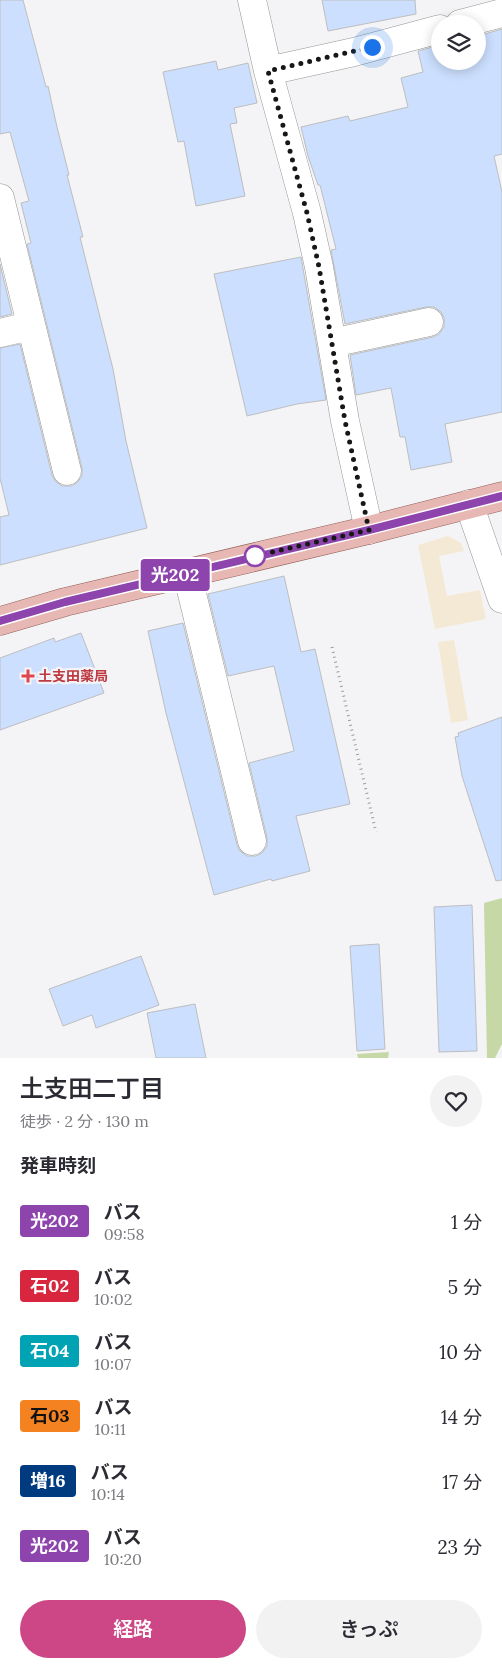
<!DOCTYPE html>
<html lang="ja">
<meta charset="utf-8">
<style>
:root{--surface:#fff;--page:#f2f2f3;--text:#2b2b33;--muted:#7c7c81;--accent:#cd4685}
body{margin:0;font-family:Lora,"Noto Sans JP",serif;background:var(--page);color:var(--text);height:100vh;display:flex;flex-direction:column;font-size:19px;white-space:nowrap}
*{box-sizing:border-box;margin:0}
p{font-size:16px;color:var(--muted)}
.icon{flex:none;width:28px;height:28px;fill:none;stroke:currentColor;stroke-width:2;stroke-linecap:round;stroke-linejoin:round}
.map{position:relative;height:1058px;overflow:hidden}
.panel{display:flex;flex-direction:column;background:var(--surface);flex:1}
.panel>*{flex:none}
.badge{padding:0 10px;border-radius:4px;font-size:18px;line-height:32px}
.controls{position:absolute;left:431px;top:15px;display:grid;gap:10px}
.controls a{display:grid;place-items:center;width:55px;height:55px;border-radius:50%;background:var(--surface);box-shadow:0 2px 12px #0003;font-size:25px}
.you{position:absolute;width:25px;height:25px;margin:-12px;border:4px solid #fff;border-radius:50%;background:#1a73e8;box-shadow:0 0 0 8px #1a73e833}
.map>.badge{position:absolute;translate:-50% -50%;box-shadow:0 0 0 2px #fff}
h2{padding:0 20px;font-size:19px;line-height:45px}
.round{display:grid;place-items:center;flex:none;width:52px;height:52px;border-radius:26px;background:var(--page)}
.summary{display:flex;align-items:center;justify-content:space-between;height:85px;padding:0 20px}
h1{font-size:24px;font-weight:600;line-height:38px}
.primary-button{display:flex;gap:10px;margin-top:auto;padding:10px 20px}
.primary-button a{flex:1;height:58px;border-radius:30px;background:var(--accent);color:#fff;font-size:20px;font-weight:600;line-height:58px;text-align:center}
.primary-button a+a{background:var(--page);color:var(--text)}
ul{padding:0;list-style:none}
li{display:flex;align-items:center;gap:15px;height:65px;padding:0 20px}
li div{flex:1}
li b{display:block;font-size:19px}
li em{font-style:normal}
li .badge{min-width:55px;font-weight:700;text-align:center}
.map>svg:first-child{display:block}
.industrial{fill:#f4e9d4}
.green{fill:#c5d8a5}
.building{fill:#ccdffe;stroke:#bdbebf}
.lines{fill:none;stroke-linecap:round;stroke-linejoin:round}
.minor-casing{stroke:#959697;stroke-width:29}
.major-casing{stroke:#93615b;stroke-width:29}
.path{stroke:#9b9c9d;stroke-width:3;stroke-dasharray:1 4;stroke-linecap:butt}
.minor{stroke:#fff;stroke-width:28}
.major{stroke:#e7b8b3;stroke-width:28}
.line-casing{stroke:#fff;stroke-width:11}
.line{stroke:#8e44ad;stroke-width:8}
.walk{stroke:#161717;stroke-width:5;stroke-dasharray:0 9}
.stop-dot{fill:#fff;stroke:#8e44ad;stroke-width:2.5}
.health-dot{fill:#e0444e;stroke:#f4f4f6;stroke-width:2}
.labels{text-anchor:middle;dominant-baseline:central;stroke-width:4.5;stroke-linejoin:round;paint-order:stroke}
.health-label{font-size:14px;font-weight:bold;fill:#be3a42;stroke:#f4f4f6;text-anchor:start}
</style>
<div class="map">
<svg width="502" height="1058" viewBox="0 0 502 1058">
<rect width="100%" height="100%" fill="#f4f4f6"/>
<path class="industrial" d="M448,536l13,7 3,8 -25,5 8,40 33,-6 6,29 -51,10 -17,-84z
M454,640l14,80 -17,3 -13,-81z"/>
<path class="green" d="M502,898v146l-7,14h-8l-3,-155z
M389,1052l-1,6h-30l-1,-4z"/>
<path class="building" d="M0,0h23l23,87 2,-1 9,41 12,48h-2l16,62h-3l33,132 13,72 21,87 -147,37v-48l9,-2 -9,-37v-130l20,-4 32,131 3,6 7,5h9l6,-3 5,-7v-8l-55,-224 4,-1 -10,-40 8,-2 -19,-69 -10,2z
M322,0h93l1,14 -88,17z
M502,29v125l-8,2 8,36v220l-57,12 7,38 -41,8 -6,-33h-5l-9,-49 -35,7 -6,-40 83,-18 6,-3 5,-7v-9l-3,-6 -7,-5h-8l-81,17 -14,-74 5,-1 -16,-64h-2l-10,-29 -7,-29 47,-11 2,5 58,-14 -7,-29 22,-6 -5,-21 22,-6v16h38v-25z
M216,61l2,9 30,-7 9,40 -23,5 3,15 -7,1 15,72 -49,10 -12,-65 -6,1 -15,-70z
M301,257l25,143 -29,4 -50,12 -33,-142z
M0,264l12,50 -12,3z
M284,576l17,76 14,-3 35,155 -54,12 14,55 -38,10 -1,-2 -57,16 -48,-182 -18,-82 35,-8 54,222 3,6 7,5h9l6,-3 5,-7v-8l-18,-75 45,-12 -20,-85 -46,10 -20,-82z
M81,633l23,60 -104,37v-72l54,-20 1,4z
M502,717v163l-6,1 -34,-105 -7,-39 4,-1 -1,-3z
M472,905l5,146 -38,1 -5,-145z
M379,944l6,105 -28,2 -7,-105z
M141,956l18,49 -63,23 -4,-13 -29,11 -14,-37z
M195,1004l11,54h-50l-9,-45z"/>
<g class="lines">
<defs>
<path id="minor" d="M252,0l16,71 39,142 12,54 26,154 24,109
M460,24l42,-11
M268,71l86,-19 86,-23
M0,198l67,273
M0,333l30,-7
M332,343l97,-21
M469,504l33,95
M187,573l65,268"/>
<path id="major" d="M0,621l65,-19 304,-72 133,-34"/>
</defs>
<use href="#minor" class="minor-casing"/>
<use href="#major" class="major-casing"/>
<path class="path" d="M332,647l44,185"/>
<use href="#minor" class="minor"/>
<use href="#major" class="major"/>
</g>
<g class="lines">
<defs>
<path id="line" d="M0,621l65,-19 304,-72 133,-34"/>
</defs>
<use href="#line" class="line-casing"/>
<use href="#line" class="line"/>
<path class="walk" d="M255,556l114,-26 -24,-109 -26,-154 -12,-54 -39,-142 104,-24"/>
</g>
<circle class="stop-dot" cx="255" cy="556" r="10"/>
<path class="health-dot" d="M25.5 668.5h5v5h5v5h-5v5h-5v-5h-5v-5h5z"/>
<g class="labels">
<g class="health-label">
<text x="38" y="676">土支田薬局</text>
</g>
</g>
</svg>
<div class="controls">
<a><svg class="icon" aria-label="layers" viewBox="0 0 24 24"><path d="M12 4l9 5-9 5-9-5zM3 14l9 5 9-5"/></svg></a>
</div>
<div class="you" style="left:372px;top:47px"></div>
<b class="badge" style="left:175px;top:575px;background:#8e44ad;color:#fff">光202</b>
</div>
<section class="panel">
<div class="summary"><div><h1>土支田二丁目</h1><p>徒歩 · 2 分 · 130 m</p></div><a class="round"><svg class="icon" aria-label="heart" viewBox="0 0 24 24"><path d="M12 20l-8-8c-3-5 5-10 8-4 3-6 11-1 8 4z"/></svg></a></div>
<h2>発車時刻</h2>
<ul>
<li><span class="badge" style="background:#8e44ad;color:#fff">光202</span><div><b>バス</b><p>09:58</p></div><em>1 分</em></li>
<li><span class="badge" style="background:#d7263d;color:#fff">石02</span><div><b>バス</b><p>10:02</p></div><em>5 分</em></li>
<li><span class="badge" style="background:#00a3b4;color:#fff">石04</span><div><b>バス</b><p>10:07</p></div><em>10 分</em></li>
<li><span class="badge" style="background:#f58220;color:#111">石03</span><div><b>バス</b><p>10:11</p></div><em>14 分</em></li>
<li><span class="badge" style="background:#003b80;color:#fff">増16</span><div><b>バス</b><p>10:14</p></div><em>17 分</em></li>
<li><span class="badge" style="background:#8e44ad;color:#fff">光202</span><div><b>バス</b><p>10:20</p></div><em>23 分</em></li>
</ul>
<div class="primary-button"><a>経路</a><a>きっぷ</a></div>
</section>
